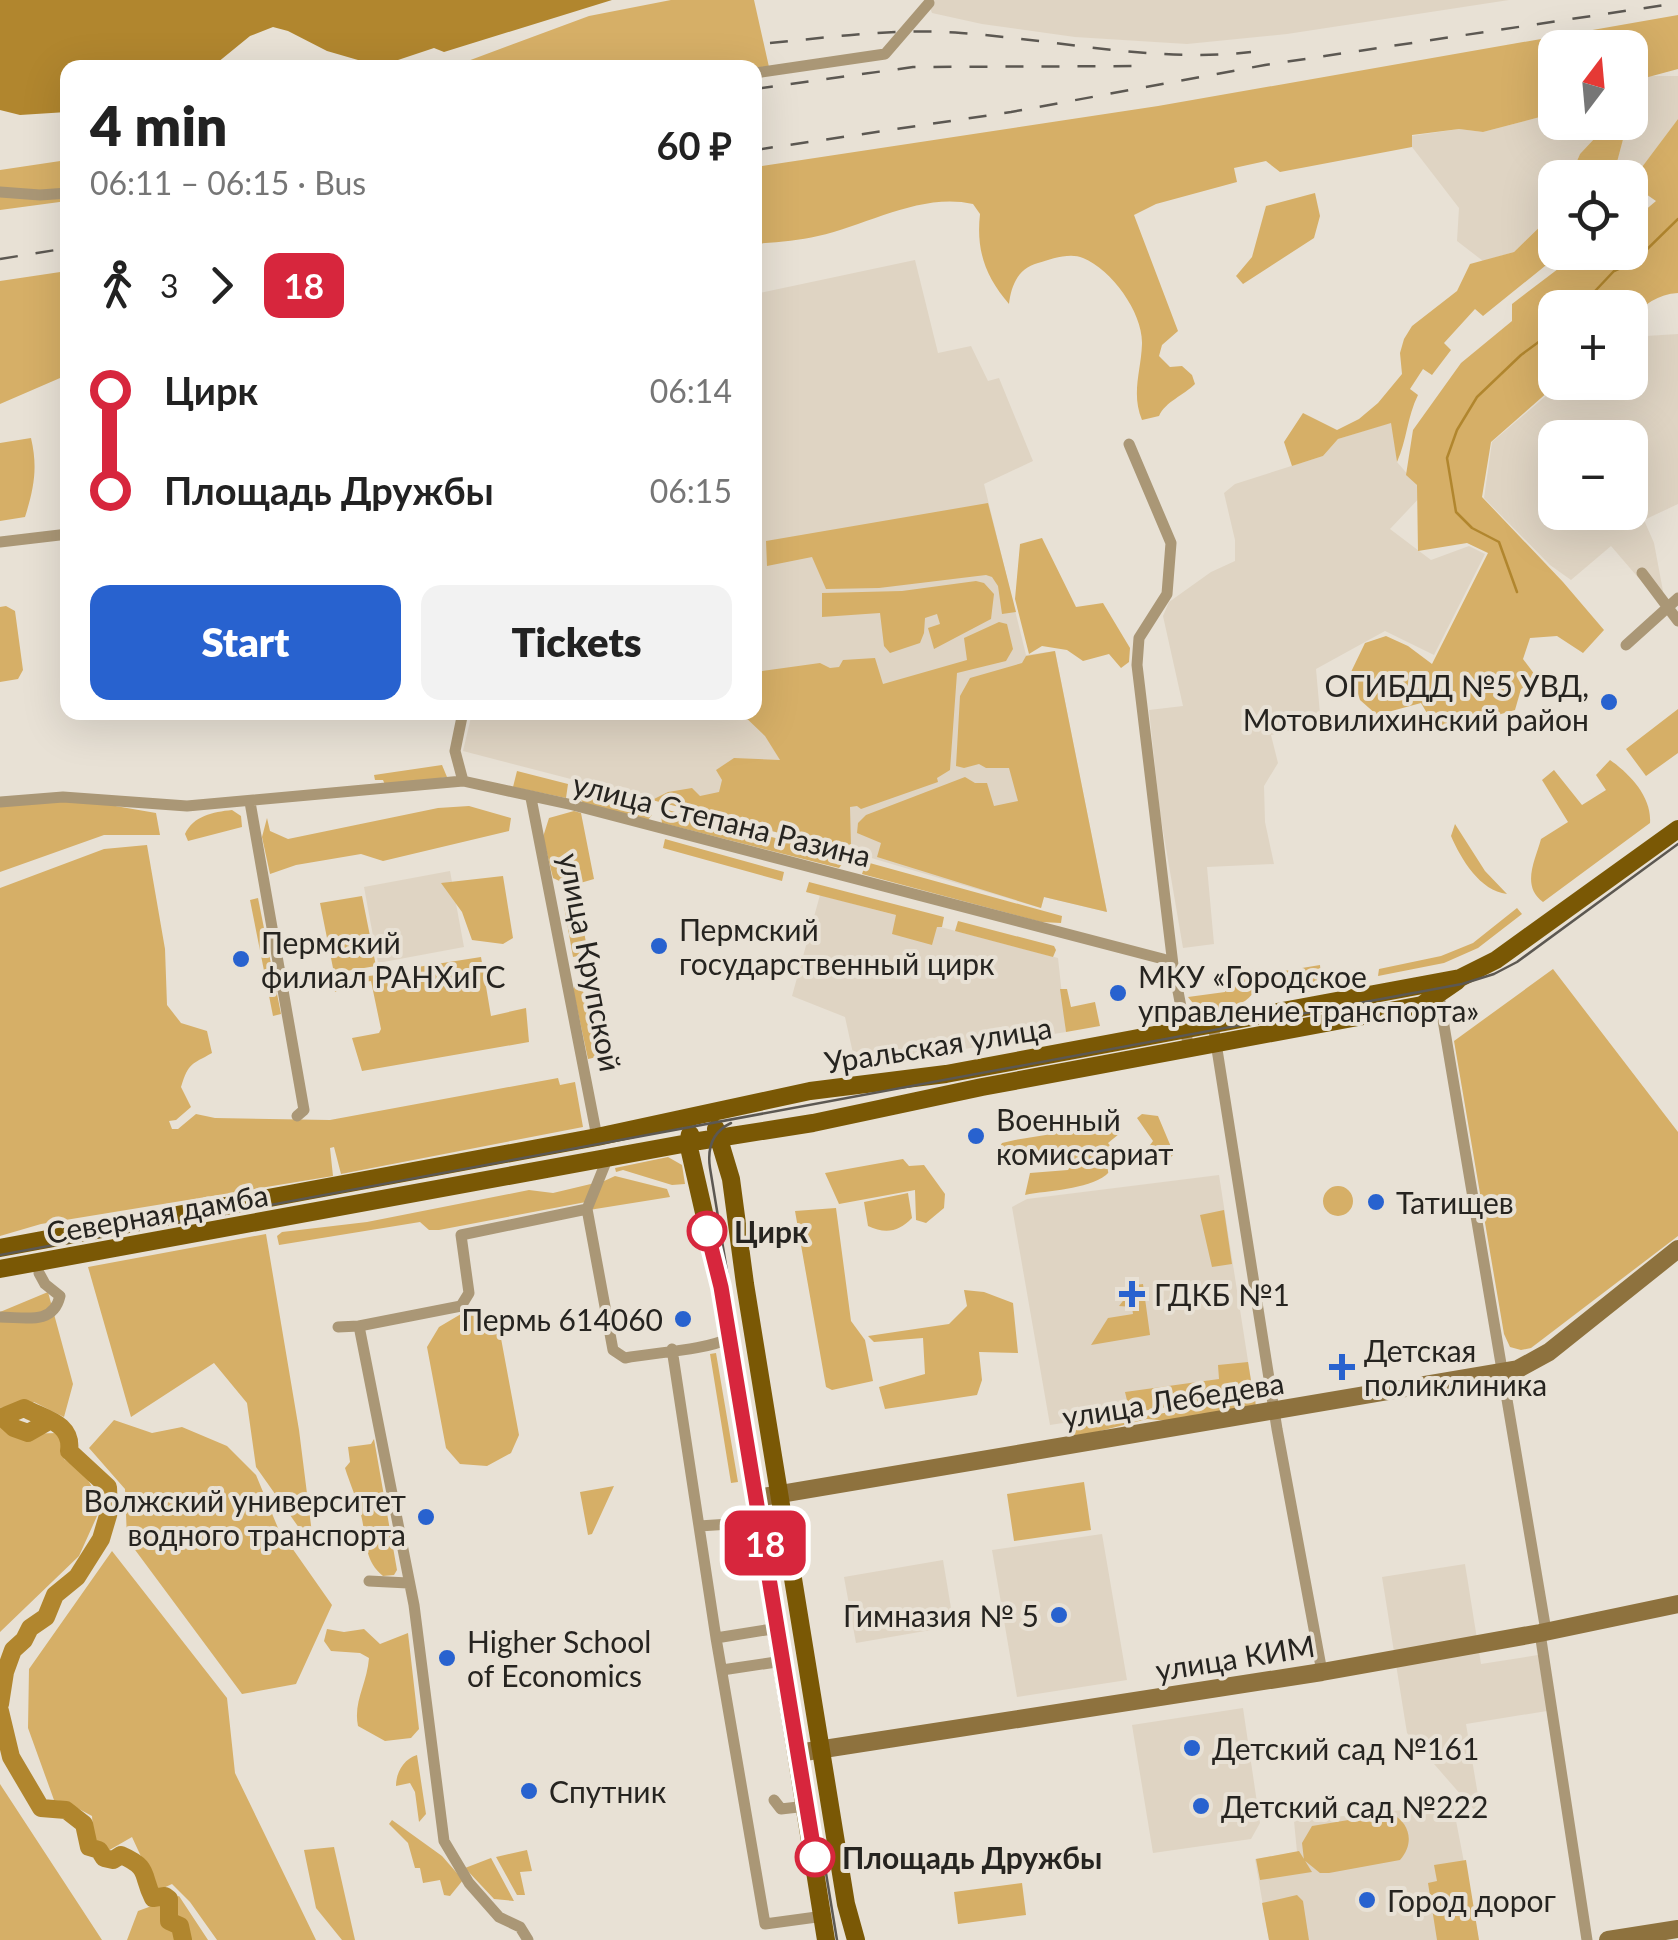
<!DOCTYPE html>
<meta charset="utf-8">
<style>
:root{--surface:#fff;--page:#f2f2f2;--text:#222;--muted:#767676;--accent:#2862cf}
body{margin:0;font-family:Lato,sans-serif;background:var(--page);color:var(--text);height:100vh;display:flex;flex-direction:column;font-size:38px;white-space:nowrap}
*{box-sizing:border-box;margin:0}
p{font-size:32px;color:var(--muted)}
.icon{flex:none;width:55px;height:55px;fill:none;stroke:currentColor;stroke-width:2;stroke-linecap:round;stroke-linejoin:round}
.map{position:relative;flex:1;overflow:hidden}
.panel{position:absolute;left:60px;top:60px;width:702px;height:660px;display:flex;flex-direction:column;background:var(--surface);border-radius:20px;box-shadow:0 10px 40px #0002}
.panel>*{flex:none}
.badge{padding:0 20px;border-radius:15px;font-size:35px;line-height:65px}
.needle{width:65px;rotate:16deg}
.tools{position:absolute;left:1538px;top:30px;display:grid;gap:20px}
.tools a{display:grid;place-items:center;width:110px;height:110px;border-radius:20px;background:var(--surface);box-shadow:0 10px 40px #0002;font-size:50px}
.map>.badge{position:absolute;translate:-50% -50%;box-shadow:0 0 0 5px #fff}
.legs{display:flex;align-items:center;gap:15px;height:110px;padding:0 30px;font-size:32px}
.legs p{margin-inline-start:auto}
.overview{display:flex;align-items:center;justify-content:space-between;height:170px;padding:0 30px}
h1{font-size:55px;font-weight:800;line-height:75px}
.action{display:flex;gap:20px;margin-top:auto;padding:20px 30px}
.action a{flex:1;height:115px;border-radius:20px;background:var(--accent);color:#fff;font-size:40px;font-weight:800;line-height:115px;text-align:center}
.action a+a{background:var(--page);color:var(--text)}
ul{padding:0 30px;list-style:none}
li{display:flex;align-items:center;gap:35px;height:100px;font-size:38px}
li i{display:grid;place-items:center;width:15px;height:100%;margin:0 12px;background:currentColor}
li i::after{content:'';width:25px;height:25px;margin:-12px;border:8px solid;border-radius:50%;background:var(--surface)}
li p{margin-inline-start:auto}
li:first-child i{background:linear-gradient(#0000 50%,currentColor 0)}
li:last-child i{background:linear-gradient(currentColor 50%,#0000 0)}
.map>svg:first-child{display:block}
.built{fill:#dfd4c3;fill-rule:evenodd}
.green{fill:#d6af67}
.water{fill:#b1862e}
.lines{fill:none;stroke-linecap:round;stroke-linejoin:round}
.stream{stroke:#b1862e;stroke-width:2.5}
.river{stroke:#b1862e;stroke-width:18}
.street{stroke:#aa9776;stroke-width:11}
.secondary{stroke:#8e723e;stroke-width:18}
.primary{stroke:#7a5805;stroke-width:18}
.tram{stroke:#5c5852;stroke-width:2.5}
.rail{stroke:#5c5852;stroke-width:2.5;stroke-dasharray:18 18;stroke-linecap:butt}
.line-1-casing{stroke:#fff;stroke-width:22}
.line-1{stroke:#d7263d;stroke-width:15}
.poi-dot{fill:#2862cf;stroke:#e8e1d5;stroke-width:4}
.stop-1-dot{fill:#fff;stroke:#d7263d;stroke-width:5}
.labels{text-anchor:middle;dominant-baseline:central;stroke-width:8;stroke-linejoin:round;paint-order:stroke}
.poi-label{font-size:30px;fill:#262420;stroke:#e8e1d5;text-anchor:start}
.street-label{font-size:30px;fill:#262420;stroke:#e8e1d5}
.stop-label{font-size:30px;font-weight:bold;fill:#262420;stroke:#e8e1d5;text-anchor:start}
</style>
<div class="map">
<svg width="1678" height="1940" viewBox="0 0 1678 1940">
<rect width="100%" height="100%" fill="#e8e1d5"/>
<path class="built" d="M927,0h582l-222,34 -100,10 -112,-7 -93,-13 -50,-11z
M1649,76h29v43l-48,64v-5l-9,-1 -7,-5 11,-40 17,-31 -1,-22z
M1555,113v9l54,1 -29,31 -10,23 -15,1v34l-41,40 -31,9 -26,-20 2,-33 -47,-61 -1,-11 48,-7 24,3z
M915,260l23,93 33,-7 17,35 11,-3 34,83 -49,23 42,171 29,-4 52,261 -63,-15 -3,11 -200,-59 -378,-98 9,-38 283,-1v-418z
M1678,334v170l-34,16 10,23 9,48 -15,-2 -37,-43 -40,34 -21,-15 -66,-67 8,-56 69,-59 69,-1v-45zM1555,438h75v74h-75z
M1392,422l5,40 27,31 -34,36 41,31 38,-14 16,8 -51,101 -49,-24 -69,38 4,45 -8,11 -41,10 7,28 -14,23 1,36 9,42 -67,3 7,77 -31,4 -23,-135 -11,-103 34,-4 -20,-90 6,-14 42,-30 24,-11v-21l-11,-47 11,-9 88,-28 15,-17z
M450,871l14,76 -86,16 -14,-76z
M820,895l238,63 8,74 -210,35 -11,-50 -53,-21z
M1219,1175l34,218 -203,32 -38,-218 15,-8z
M1102,1534l25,146 -110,17 -25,-147z
M943,1560l11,66 -98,17 -12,-66z
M1465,1564l16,100 57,-9 9,56 -81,13 16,95 -75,-86 -25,-156z
M1243,1708l17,115 -9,16 -98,14 -21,-128z
M1453,1805l26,135h-210l-14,-81 42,-7 -3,-31z"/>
<path class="green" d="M671,0h83l15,67 -320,1 140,-52z
M1678,15v54l-37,10 1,22 -17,31 -12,45h-43l10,-23 29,-31 21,-1v-74h-75v65l-72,19 -24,-3 -47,6v12l-132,25 -14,-11 -32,7 3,14 -81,22 -22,11 44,116 -16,14 -3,11 11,11 12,-1 10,9 3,9c-11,11 -30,18 -36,32l-17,4c-11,-27 -1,-48 0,-76 1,-31 -30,-74 -59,-86 -13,-6 -32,1 -45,5 -20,5 -27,23 -29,41 -24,-28 -33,-54 -29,-90l-7,-10c-51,-12 -106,21 -155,32 -20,5 -42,6 -63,8v-77l403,-61z
M1678,119v174c-20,1 -34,12 -48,25v-10h-75v74l3,1 -67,59 -9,55 81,85 41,48 -21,23 -26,-17 -27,2 -7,21 15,20 -17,10 -6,21 -77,22 -17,-29 -44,12 -17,-15 -9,-28 14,-29 21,-7 22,10 24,18 56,-111 -21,-10 -49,8 -1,-66 -11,-10 7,-45 48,-67 51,-42v-17l67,-51 51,-1v-29l26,-22 -26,-18z
M67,160v41l-67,9v-40z
M1315,193l5,23 -6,22 -71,46 -7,-8 16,-19 14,-51z
M1555,212v40l6,1 -78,63 -8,-7 -31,34 7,7 -19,25 -9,-6 -13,20 8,6c-11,22 -11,45 -21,67l-6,-39 -53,16 -15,17 -31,10 -8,-24 19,-29 34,17 22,-11 19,-16 24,-29 -2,-21 4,-14 8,-13 45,-35 13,-27 44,-12z
M67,271v104l-67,29v-123z
M31,438c7,30 3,50 -6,79l-25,4v-78z
M988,503l28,109 -14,2 -4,-28 -6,-9 -6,-2 -107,13 -53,1 -14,-32 -45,9 -1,-25z
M1042,538l34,69 27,-4 27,45 -1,14 -8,6 -12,-14 -26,7 -16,-11 -25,-4 -13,8 -14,-55 5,-55z
M976,581l8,2 10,11 -3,25 -57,30 -6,-21 12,-4 -3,-10 -12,4 -1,15 -4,10 -30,10 -6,-7 -4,-33 -58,4v-24l80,-2z
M6,606l9,5 8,59 -5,9 -18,3v-75z
M999,622l8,2 6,25 -7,12 -49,12 -7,97 -13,8 1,4 -77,27 -4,-3 -7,1 1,39 -10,3 -189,-49 16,-8 24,-4 8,8 19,-4 3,-12 -6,-10 18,-12 46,2 -15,-24 -24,-23 14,-1v-40l65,-9 10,5 9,-1 4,-7 32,-2 8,26 84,-24 -3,-22z
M1055,651l52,261 -63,-15 -3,11 -164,-51 4,-14 -24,-10 1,-10 8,-8 99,-38 10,6h12l7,23 24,-5 -9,-33h-23l-7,-4 -15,4 -8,-2 4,-70 10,-18 52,-15 4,-7z
M1678,709v44l-32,23 -20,-27z
M1610,760c20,14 42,37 40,63l-107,79c-22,-16 -8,-41 -2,-63l27,-17 -26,-42 12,-10 28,35 24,-15 -10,-15z
M442,765l5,12 -61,10 -3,-7h-8l-1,-5z
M517,771l51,13 -2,14 -53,-11z
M586,787l65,17 1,11 -4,5 -65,-17 -4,-7z
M63,797l93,16 4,22h-56l-104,37v-67z
M469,806l42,12 -2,13 -126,30 -22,-7 -65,11 -26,9 -8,-37 5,-19 3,13 18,8 150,-31z
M660,808l188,49 -9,11 -177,-45z
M232,810l9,6 1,11 -54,14 -3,-7c8,-18 28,-22 47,-24z
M574,811l7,2 13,66 -24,7 -17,-8 -10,-41 6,-19z
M1455,824l30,47 22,23c-27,-3 -46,-35 -56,-58z
M665,839l119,33 -2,9 -119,-33z
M147,845l18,104 2,56 14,18 26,8 5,22c-21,12 -23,9 -31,34l10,20 -15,13 -7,1 3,8h6l18,-15 19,4 115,2 228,-42 2,7 15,-3 8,45 -242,47 -7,-27 -4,1 3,28 -292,48 -41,12v-348l104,-39z
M866,862l196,54 -1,7 -20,-1 -179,-48z
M503,876l10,62 -10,6 -31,-4 -10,-28 -21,-29z
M809,882l135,35 -2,10h-5l-5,18 -40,-11 4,-19 -90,-23z
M362,896l14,70 -42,7 -14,-70z
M258,898l23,116 -8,2 -23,-116z
M570,899h7l2,4 9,51 -15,3 -9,-51z
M1517,908l5,6 -44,34 -34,15 -66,13 1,-7 62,-13 32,-13z
M958,921l96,25 2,4 -3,7 -98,-26z
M481,957l10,59 35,-8 3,34 -167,29 -10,-33 27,-5 2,-4 -10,-48 -19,3 -17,8 -2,-12 53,-6 2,13 7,4 19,-4 -3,-19z
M1320,965l2,24c-19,4 -40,7 -44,-17z
M1553,969l125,163v104l-147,112 -10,2 -11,-3 -6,-13 -50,-293z
M1257,977c0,31 -33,31 -57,35l-12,-15 37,-5v-9z
M577,981l5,5 15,71 -9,2 -15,-70z
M1060,989h7l4,18 24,-5 5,24 -34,6z
M1142,1114l16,2 16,38 -11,11h-10l-11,-9 11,-15 -16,-23z
M1114,1124l5,10 -11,9 8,10c-2,7 -4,17 -10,22 -20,15 -57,15 -81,20l5,-22 38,-3 5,-8c-22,-13 -42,-8 -66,-5l-9,-7 4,-7 13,-3z
M668,1157l14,8 3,19 -13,1 -49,-15 -7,2 -1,-4z
M903,1159l6,7 15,-1 21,29 -1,14 -18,15 -10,-3 -1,-30 -76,14 -14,-31z
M615,1176l52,13 3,8 -81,13 13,-28z
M595,1183l-9,19 -147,28h-10l-9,-8 -141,23 -2,-9 5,-4 85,-10 162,-32 24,3z
M1323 1201a15 15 0 1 1 30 0a15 15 0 1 1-30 0Z
M908,1193l4,25c-13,14 -27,16 -44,8l-4,-24z
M836,1208l15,113 14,19 8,41 -41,9 -6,-3 -31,-176z
M1224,1210l8,54 -20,3 -12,-52z
M266,1234l33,196 15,119 -58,-82 -9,-64 -33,-40 -83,54 -43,-150z
M1143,1284l7,51 -59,10 17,-27 25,-4 -1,-7 -13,-1 7,-9 11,-2 -2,-10z
M964,1290l20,2 29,11 5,50 -39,-1 3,28 -5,15 -92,14 -6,-22 46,-13 -2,-36 -49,4 -6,-6 81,-12 18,-18z
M48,1292l25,92 -9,33 -30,-15 -34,6v-96z
M461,1314l22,3 17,16 19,102 -8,18 -24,13 -27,-2 -14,-16 -19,-101 12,-20z
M716,1353l22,129 -7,1 -21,-129z
M1248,1362l5,31 -123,20 -5,-21 94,-13 -1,-14z
M1255,1398l1,10 -85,13 -24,-2 -74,19 -6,-9z
M114,1420l38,13 30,-6 45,19 29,29 22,53 54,77 -36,79 -54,10 -115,-155 -2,-50 -36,-41z
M0,1425l17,9 42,-1 5,26 20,14 18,32 -23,51 -79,76z
M374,1439l23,131 -3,5 -11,1c-20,-16 -16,-38 -22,-61 -4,-16 -11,-31 -16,-47l5,-6 -2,-15 23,-3z
M1084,1482l7,48 -77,11 -7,-47z
M614,1486l-22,48 -4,1 -8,-43z
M112,1551l115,147 8,75 81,167h-99l-27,-38 -18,-18 -15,7 -25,-54 -26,15 -12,-10 -2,-26 -26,-14 -12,-2 -26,-72 1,-59z
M327,1629l17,3 20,-3 16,15 28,-11 11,96 -8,9 -26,3 -27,-15c-5,-24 9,-42 11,-68l-9,-5 -29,-2 -7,-10z
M417,1755l9,59 -7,8 -4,-30 -5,-9 -14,3c0,-14 8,-27 21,-31z
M0,1784l102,156h-102z
M1391,1813c19,10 24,30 9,47l-71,13h-9l-16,-13 -2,-17 10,-17z
M392,1820l50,36 21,24 -13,16 -6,-1 -4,-15 -17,3 -3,-15h-5l-7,-25 -19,-19z
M334,1847l21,93h-13l-26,-32 -12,-58z
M527,1850l5,21 -12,1 5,23h-8l-21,-38z
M1299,1851l13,21 -52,8 -4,-21z
M491,1858l23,43 -20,-2 -29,-31z
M1466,1860l13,80h-42l-9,-57 9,-2 -3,-16z
M1022,1883l4,32 -68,9 -4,-32z
M1297,1895l6,6 6,39h-40l-7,-37z
M179,1896l29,44h-81l11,-29z"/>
<path class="water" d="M0,0h612l-168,52 -10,-4 -36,12h-40l-31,-9 -39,-20 -15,-4 -23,9 -38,31 -144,1 -1,44 -47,3 -20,-5z"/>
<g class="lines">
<path class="stream" d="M1579,308l35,-37 20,-9 44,-43
M1517,592l-18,-50 -27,-14 -16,-16 -9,-54 10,-28 20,-33 44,-42 34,-25"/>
<path class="river" d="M0,1418l24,-10c21,11 49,15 45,43l39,36 1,25 -8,27 -24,38 -22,18 -9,22 -16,11 -6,12 -11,10 -8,22 -5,32
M3,1418l11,10 14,5 21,-12
M0,1711l11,46 30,51 25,2 18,14 5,23 10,3 5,8 9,2 8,-5c30,13 20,20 32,43l12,-2 4,3v22l11,5 3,14"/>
<path class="street" d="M755,73l130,-19 44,-51
M0,192l40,3 28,-2
M1129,444l42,99 -4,51 -28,44 -2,27 36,300 16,84
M0,542l68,-8
M1642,573l36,48
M1626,645l52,-47
M463,712l-8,39 8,30
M531,798l66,339
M0,802l63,-5 124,9 276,-25 110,24 590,154 10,6
M250,802l54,308 -7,6
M1438,990l108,641
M1213,1024l64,405 45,243
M608,1157l-21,52 26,141 12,8c31,-6 78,-7 105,-20
M0,1317c24,0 53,9 60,-21l-15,-12 -6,-11
M359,1326l55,279 30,236 25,42 30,34 21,10 8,13
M338,1327l21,-1 102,-20 8,-13 -8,-58 126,-26
M672,1349l44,289 62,-10
M699,1526l62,-4
M369,1581l39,2
M1540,1633l47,307
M716,1638l49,286 59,-8
M722,1670l61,-9
M774,1800l7,9 26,-3"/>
<path class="secondary" d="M757,1498l761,-129 31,-17 129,-103
M798,1753l524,-81 218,-39 138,-29
M1608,1940l70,-11"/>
<path class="primary" d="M716,1129l15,50 14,105 101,620 10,36
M690,1134l-2,9 33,144 105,653
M0,1248l597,-111 213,-46 136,-17 514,-96 36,-18 182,-131
M0,1269l699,-128 114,-18 169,-36 440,-82 35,-24"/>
<path class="tram" d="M731,1123c-19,9 -24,25 -21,45l127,772
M0,1255l1462,-271 32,-10 23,-12 161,-118"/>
<path class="rail" d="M770,43c63,-6 128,-15 191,-10 98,7 192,30 290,19
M755,89l158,-22 235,-1
M755,150l256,-38 254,-47 413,-62
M0,259l68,-11"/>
</g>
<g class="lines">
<defs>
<path id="line-1" d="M707,1231l14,56 94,570"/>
</defs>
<use href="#line-1" class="line-1-casing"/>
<use href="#line-1" class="line-1"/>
</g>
<g class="poi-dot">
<circle cx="1609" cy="702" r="10"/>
<circle cx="659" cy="946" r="10"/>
<circle cx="241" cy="959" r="10"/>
<circle cx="1118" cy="993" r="10"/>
<circle cx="976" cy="1136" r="10"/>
<circle cx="1376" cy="1202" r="10"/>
<path d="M1127 1279h10v10h10v10h-10v10h-10v-10h-10v-10h10z"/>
<circle cx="683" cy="1319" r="10"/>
<path d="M1337 1352h10v10h10v10h-10v10h-10v-10h-10v-10h10z"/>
<circle cx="426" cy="1517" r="10"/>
<circle cx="1059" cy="1615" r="10"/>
<circle cx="447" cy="1658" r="10"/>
<circle cx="1192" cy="1748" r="10"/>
<circle cx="529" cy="1791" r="10"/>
<circle cx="1201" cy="1806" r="10"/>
<circle cx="1367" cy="1900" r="10"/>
</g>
<g class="stop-1-dot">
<circle cx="707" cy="1231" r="18"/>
<circle cx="815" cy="1857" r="18"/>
</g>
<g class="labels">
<g class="poi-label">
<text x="1589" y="685" text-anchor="end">ОГИБДД №5 УВД,<tspan x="1589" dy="34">Мотовилихинский район</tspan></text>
<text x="679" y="929">Пермский<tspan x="679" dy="34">государственный цирк</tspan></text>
<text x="261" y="942">Пермский<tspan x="261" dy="34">филиал РАНХиГС</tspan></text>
<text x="1138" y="976">МКУ «Городское<tspan x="1138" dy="34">управление транспорта»</tspan></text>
<text x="996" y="1119">Военный<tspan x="996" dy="34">комиссариат</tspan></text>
<text x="1396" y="1202">Татищев</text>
<text x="1154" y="1294">ГДКБ №1</text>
<text x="663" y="1319" text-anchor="end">Пермь 614060</text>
<text x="1364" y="1350">Детская<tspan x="1364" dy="34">поликлиника</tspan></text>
<text x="406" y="1500" text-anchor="end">Волжский университет<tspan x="406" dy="34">водного транспорта</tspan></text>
<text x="1039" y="1615" text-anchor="end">Гимназия № 5</text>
<text x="467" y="1641">Higher School<tspan x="467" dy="34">of Economics</tspan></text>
<text x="1212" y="1748">Детский сад №161</text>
<text x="549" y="1791">Спутник</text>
<text x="1221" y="1806">Детский сад №222</text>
<text x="1387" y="1900">Город дорог</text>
</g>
<g class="street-label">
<text transform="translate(722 819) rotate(14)">улица Степана Разина</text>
<text transform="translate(591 962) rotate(79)">улица Крупской</text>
<text transform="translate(938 1044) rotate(-9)">Уральская улица</text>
<text transform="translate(157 1213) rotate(-10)">Северная дамба</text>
<text transform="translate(1173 1399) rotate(-9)">улица Лебедева</text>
<text transform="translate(1235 1657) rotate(-9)">улица КИМ</text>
</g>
<g class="stop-label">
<text x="734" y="1231">Цирк</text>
<text x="842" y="1857">Площадь Дружбы</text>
</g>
</g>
</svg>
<div class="tools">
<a><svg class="needle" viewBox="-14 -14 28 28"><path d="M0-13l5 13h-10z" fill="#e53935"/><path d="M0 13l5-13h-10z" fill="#767676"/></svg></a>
<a><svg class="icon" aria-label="locate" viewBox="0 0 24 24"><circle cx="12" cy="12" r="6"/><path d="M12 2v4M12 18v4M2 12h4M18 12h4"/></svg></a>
<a>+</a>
<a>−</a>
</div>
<b class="badge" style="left:765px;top:1543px;background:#d7263d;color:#fff">18</b>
<section class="panel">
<div class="overview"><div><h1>4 min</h1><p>06:11 – 06:15 · Bus</p></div><b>60 ₽</b></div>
<div class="legs"><svg class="icon" aria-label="walk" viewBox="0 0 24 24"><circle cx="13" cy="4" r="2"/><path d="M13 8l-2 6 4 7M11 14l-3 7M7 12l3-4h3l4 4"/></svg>3<svg class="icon" aria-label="forward" viewBox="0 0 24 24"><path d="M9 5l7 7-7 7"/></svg><b class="badge" style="background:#d7263d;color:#fff">18</b></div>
<ul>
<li><i style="color:#d7263d"></i><b>Цирк</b><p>06:14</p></li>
<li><i style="color:#d7263d"></i><b>Площадь Дружбы</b><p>06:15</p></li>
</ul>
<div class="action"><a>Start</a><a>Tickets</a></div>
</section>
</div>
